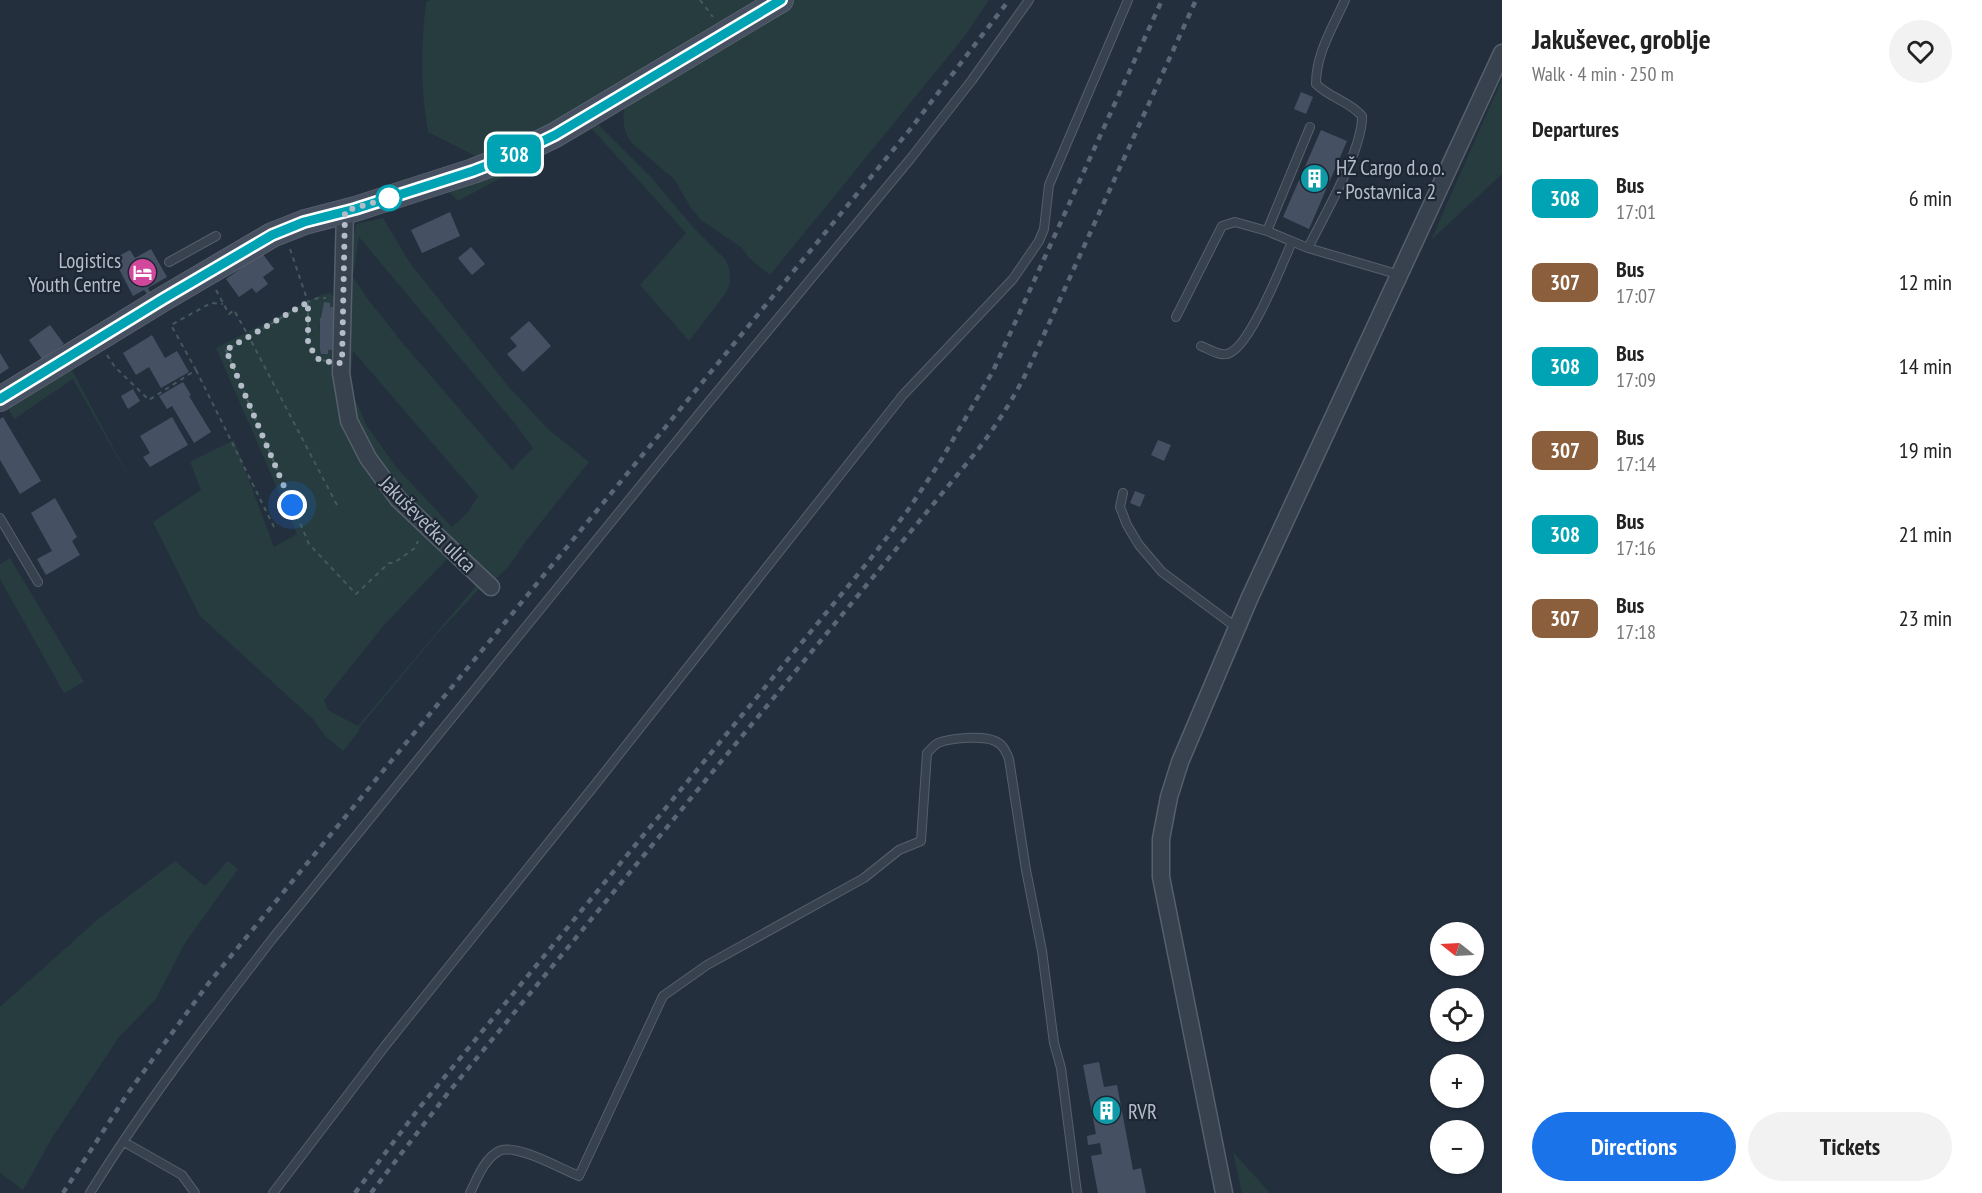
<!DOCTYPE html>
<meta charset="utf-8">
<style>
:root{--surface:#fff;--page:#f2f2f2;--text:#222;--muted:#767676;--accent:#1a73e8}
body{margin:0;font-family:"PT Sans Narrow",sans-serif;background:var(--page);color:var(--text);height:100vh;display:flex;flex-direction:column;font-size:22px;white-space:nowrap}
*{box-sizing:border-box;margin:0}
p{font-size:20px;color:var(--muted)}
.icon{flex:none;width:33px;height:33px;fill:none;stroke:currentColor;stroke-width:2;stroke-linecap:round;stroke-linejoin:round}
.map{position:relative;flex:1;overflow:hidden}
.details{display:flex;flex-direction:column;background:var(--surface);width:480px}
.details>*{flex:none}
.badge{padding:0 12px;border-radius:9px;font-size:21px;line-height:39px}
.needle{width:39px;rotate:288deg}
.controls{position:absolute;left:1430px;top:922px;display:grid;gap:12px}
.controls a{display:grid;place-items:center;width:54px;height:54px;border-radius:50%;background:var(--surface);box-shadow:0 2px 4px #0004;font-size:30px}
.you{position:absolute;width:30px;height:30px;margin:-15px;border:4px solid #fff;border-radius:50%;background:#1a73e8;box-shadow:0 0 0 9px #1a73e833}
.map>.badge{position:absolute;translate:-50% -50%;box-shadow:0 0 0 3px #fff}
h2{padding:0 30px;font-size:22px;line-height:54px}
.round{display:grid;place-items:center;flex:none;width:63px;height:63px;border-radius:32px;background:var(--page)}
.overview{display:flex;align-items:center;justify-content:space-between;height:102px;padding:0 30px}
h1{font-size:28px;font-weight:800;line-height:45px}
.button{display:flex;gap:12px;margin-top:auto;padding:12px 30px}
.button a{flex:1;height:69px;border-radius:36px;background:var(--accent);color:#fff;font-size:24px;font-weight:800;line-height:69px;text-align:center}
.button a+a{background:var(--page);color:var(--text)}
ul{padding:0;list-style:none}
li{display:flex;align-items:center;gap:18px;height:84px;padding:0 30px}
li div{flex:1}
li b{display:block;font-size:22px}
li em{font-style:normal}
li .badge{min-width:66px;font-weight:700;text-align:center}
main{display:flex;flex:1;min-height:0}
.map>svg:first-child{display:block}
.green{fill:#263c3f;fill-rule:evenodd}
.building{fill:#455162}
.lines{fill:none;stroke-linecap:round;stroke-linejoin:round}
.service-casing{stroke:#565f6c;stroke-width:10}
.minor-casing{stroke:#565f6c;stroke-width:19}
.secondary-casing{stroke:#565f6c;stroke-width:26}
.path{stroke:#44595c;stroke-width:2;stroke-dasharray:4.5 4.5;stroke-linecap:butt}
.service{stroke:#38414e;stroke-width:8}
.minor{stroke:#38414e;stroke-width:16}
.secondary{stroke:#465061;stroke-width:24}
.rail{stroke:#5a6575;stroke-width:4.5;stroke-dasharray:6 6;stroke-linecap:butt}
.line-casing{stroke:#fff;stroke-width:14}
.line{stroke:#00a3b4;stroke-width:9}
.walk{stroke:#b4bcc9;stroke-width:6;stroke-dasharray:0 10.8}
.stop-dot{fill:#fff;stroke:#00a3b4;stroke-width:3}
.labels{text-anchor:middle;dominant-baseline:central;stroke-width:4.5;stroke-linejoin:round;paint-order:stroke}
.poi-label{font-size:21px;fill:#b4bcc9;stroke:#1d2633;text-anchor:start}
.street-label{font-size:21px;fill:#b4bcc9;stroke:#1d2633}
</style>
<main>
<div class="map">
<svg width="1502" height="1193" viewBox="0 0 1502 1193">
<rect width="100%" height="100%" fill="#242f3e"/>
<path class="green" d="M430,0h335l-170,105 -114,54 -53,-27c-8,-43 -7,-86 -2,-130z
M793,0h196l-25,37 -194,238 -21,-17 -7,-10 -41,-28 -10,-12 -16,-28 -41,-35c-13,-14 -11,-27 -9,-45z
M1502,79v95l-71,66z
M593,119l58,58 42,50 32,32 4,9 1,15 -4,10 -37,48 -49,-56 46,-52 -94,-104 -134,72 -14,-14z
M383,218l27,45 98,123 40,43 41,33 -63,79 -17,25 -16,16 -76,-68 -42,-51 -27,-63 2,-165h4l2,-11zM359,237l157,188 17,23 -21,22 -111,-129 -34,-43 -14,-21zM353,351l125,145 -10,16 -16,15 -56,-60 -29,-41 -17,-38z
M330,293l6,5 1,9h-7v-4h-6l-5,26 2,1 1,24h6v-4h7l12,77 135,159 -46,49 -77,93v3l-16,20 -18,-15 -12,-17 -113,-103 -47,-94 48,-32 -11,-28 44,-22 40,107 23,-13 -81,-186 104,-53zM447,559l29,27 -118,140 -30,-16 -4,-10 61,-76z
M70,366l63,119 -60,-106 -59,40 -8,-14z
M10,558l74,124 -20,11 -64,-114v-15z
M175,861l30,25 23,-25 10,8 -53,74 -29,56 -37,38 -67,101 -29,52 -23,-17v-166l97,-87z
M1233,1152l37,41h-28z"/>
<path class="building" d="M1301,92l12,5 -7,17 -12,-5z
M1321,130l26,11 -38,88 -26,-12z
M450,212l10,24 -38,17 -11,-23z
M471,247l14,17 -13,11 -14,-17z
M151,249l16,28 -19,11 2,4 -3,2 -3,-4 -11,6 -15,-29 3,-2 -4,-8 13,-7 5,8z
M262,253l12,16 -11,8 5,7 -12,9 -4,-5 -13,9 -13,-18z
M324,302l6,1v4h7l-2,43h-7v4h-7l-1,-5v-31h1z
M529,321l22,25 -28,26 -16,-18 10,-8 -7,-8z
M50,325l14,19 -22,15 -13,-19z
M152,335l13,23 12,-7 12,21 -28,16 -12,-21 -13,8 -13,-22z
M0,353l9,15 -9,6z
M183,382l8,13 -2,1 22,36 -17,11 -22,-37 -5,3 -8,-13z
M133,389l7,12 -12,8 -7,-13z
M3,417l38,64 -21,13 -20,-34v-41z
M172,417l16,28 -38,22 -7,-10 7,-4 -10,-17z
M1158,440l13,5 -7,16 -13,-6z
M1135,491l10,4 -5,12 -10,-4z
M55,498l22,39 -5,4 8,14 -34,20 -9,-16 15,-8 -21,-38z
M1099,1062l5,25 13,-2 16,85 8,-2 5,25h-48l-7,-37 11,-2 -2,-11 -12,2 -1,-9 9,-2 -13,-69z"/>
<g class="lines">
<defs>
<path id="service" d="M1267,231l43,-104
M1308,248c16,-32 55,-99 54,-132 -13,-15 -32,-18 -46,-32 0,-31 17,-57 29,-84
M169,262l47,-26
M1176,317l46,-91 13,-4 32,9 41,17 92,27
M1201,346c8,3 18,10 26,8 22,-4 55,-90 65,-112
M1123,493l-3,14 7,18 12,20 23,27 75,56
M0,518l38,64
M124,1142l58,33 13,18
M90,1193c55,-89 119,-172 183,-255l430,-529 208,-251 61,-78 57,-80
M273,1193l112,-147 209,-260 309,-391 110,-116 26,-38 5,-12 5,-44 79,-185
M470,1193c7,-14 14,-34 29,-42 17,-8 62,18 80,25l84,-180 44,-31 157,-87 35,-28 22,-9 6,-88c4,-4 6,-7 11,-10 12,-5 45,-8 57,-2 8,3 11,11 14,18l17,111 16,81 12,92 7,25 16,125"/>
<path id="minor" d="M345,211l-4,162 8,48 19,37 30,41 93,88
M1224,1193l-63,-316v-38l8,-42 11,-35 70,-165 252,-544"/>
<path id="secondary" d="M0,399l163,-100 109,-64 33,-13 50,-13 118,-38 39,-15 43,-21 226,-135"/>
</defs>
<use href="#service" class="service-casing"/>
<use href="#minor" class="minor-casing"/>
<use href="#secondary" class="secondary-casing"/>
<path class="path" d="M700,0l13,17
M290,249l18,53 10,-4h8
M216,290l13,24 5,-4 15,27 59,-35v41l10,16 8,2
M107,355l8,12 34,33 47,-30 -25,-45 40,-22 12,1
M196,370l80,161
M337,505l-88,-168 -23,13 83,194 47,50 33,-31h5l21,-15 3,-7"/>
<use href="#service" class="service"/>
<use href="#minor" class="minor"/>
<use href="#secondary" class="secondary"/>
<path class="rail" d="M63,1193l65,-100 80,-109 704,-857 97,-127
M355,1193l65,-86 448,-545 40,-52 32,-48 53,-91 169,-371
M371,1193l77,-100 529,-642c21,-28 39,-56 54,-88l165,-363"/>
</g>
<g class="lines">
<defs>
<path id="line" d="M0,399l163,-100 109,-64 32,-13 51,-13 118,-38 39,-15 43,-21 226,-135"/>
</defs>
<use href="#line" class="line-casing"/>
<use href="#line" class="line"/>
<path class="walk" d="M292,505l-66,-155 82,-48v42l10,15 16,4h8l3,-152 44,-13"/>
</g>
<defs>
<symbol id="building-disc" viewBox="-11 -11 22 22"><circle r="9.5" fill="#0f9aa8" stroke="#1d2633"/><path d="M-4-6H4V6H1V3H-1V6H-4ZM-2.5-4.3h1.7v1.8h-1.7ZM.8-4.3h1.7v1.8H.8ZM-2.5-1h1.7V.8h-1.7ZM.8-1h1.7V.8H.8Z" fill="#fff"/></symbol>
<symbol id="hotel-disc" viewBox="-11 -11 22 22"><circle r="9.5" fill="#d1479c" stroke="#1d2633"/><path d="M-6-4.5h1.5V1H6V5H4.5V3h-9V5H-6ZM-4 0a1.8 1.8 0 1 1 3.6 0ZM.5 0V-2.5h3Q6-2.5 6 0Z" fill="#fff"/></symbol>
</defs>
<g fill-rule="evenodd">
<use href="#building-disc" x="1298" y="162" width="33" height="33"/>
<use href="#hotel-disc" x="126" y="256" width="33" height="33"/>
<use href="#building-disc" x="1090" y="1094" width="33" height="33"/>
</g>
<circle class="stop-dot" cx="389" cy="198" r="12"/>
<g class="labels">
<g class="poi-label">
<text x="1336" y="167">HŽ Cargo d.o.o.<tspan x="1336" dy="24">- Postavnica 2</tspan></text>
<text x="121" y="260" text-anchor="end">Logistics<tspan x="121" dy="24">Youth Centre</tspan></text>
<text x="1128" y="1111">RVR</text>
</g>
<g class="street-label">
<text transform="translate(428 524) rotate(45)">Jakuševečka ulica</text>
</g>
</g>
</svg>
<div class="controls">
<a><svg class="needle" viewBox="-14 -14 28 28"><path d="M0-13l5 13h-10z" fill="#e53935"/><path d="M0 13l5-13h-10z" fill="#767676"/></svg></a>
<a><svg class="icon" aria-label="locate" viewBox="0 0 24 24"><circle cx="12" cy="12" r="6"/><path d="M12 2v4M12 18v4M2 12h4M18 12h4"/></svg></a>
<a>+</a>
<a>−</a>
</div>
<div class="you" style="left:292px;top:505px"></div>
<b class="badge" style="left:514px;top:154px;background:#00a3b4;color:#fff">308</b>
</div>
<section class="details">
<div class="overview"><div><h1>Jakuševec, groblje</h1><p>Walk · 4 min · 250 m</p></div><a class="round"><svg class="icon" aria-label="heart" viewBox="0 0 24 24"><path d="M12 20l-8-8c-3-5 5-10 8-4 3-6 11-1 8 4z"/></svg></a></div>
<h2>Departures</h2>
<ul>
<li><span class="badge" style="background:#00a3b4;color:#fff">308</span><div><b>Bus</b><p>17:01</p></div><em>6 min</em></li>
<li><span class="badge" style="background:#8b5e3c;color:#fff">307</span><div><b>Bus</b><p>17:07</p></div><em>12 min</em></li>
<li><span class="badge" style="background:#00a3b4;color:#fff">308</span><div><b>Bus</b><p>17:09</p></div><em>14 min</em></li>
<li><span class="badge" style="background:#8b5e3c;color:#fff">307</span><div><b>Bus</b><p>17:14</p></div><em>19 min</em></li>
<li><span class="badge" style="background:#00a3b4;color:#fff">308</span><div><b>Bus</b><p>17:16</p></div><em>21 min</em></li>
<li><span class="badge" style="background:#8b5e3c;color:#fff">307</span><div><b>Bus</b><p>17:18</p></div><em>23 min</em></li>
</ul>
<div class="button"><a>Directions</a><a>Tickets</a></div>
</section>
</main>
